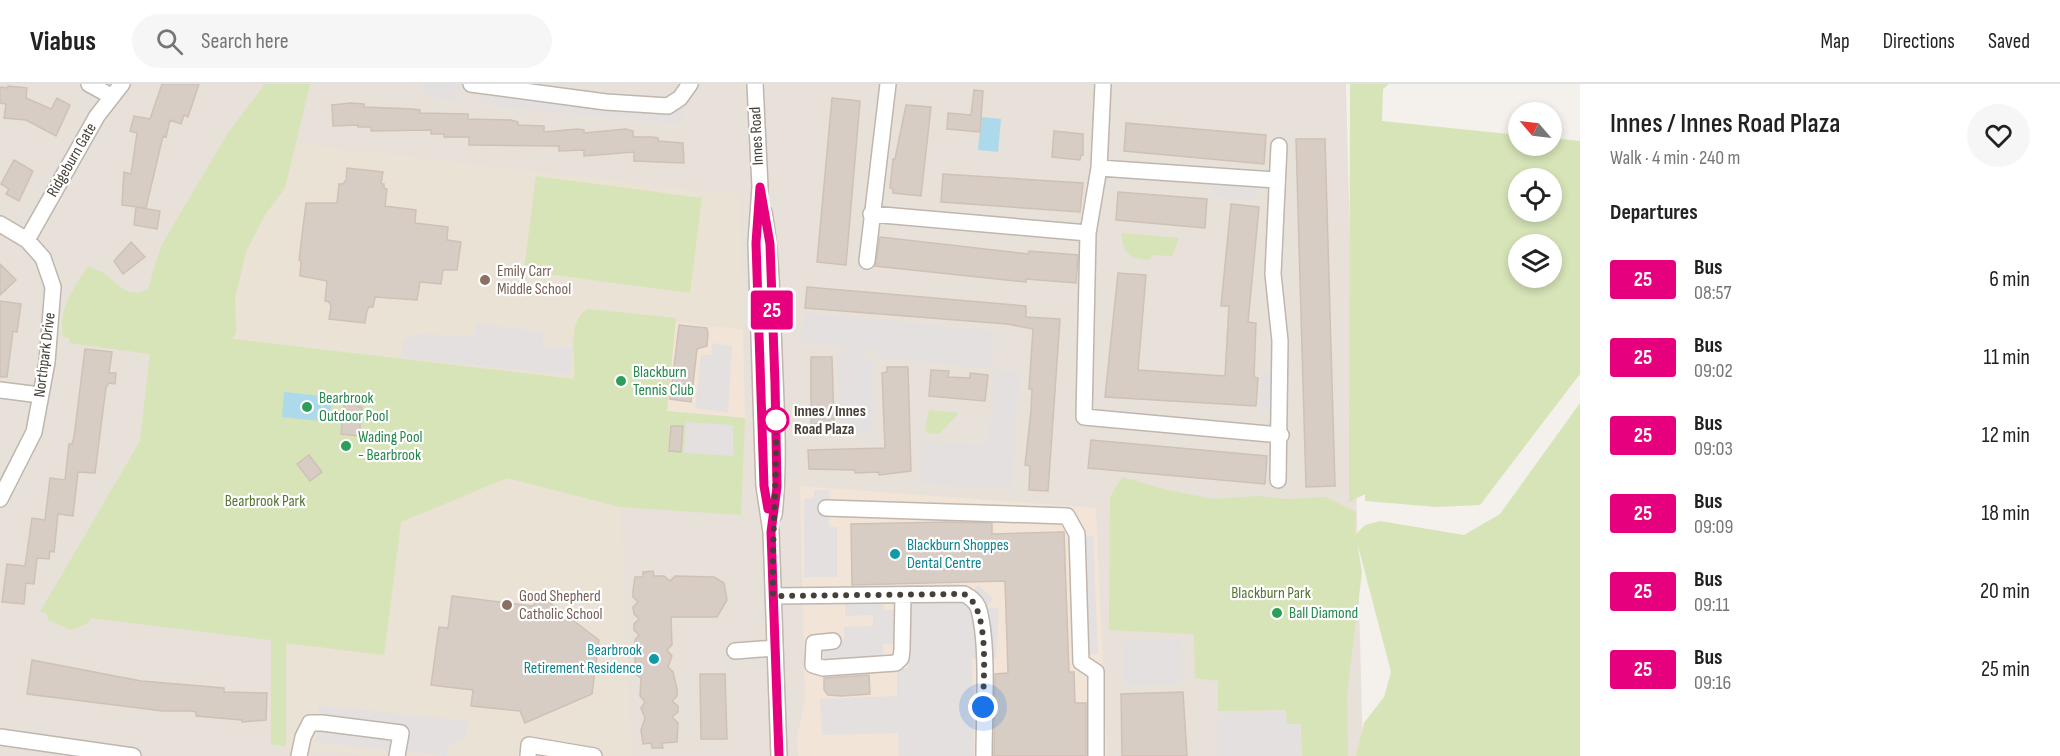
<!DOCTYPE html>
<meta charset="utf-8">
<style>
:root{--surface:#fff;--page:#f6f6f6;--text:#222;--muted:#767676;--line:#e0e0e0}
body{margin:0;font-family:"Sofia Sans Condensed",sans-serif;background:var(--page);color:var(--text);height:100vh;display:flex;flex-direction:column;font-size:22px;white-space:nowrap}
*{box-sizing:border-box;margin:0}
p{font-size:20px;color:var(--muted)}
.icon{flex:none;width:33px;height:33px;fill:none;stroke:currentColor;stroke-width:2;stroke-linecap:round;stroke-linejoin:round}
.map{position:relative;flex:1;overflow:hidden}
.sheet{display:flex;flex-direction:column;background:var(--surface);width:480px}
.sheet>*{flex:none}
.badge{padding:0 12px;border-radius:4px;font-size:21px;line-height:39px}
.needle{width:39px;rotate:298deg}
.fabs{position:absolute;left:1508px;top:18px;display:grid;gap:12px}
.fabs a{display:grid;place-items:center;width:54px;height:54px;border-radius:50%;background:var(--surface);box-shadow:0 3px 9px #0003;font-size:30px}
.you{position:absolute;width:30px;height:30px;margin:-15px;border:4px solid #fff;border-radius:50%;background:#1a73e8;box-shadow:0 0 0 9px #1a73e833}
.map>.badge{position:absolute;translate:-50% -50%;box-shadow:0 0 0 3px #fff}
h2{padding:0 30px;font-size:22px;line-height:54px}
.round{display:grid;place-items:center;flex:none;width:63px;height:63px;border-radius:32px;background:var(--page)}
.head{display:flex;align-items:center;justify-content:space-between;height:102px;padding:0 30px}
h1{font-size:28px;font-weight:600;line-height:45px}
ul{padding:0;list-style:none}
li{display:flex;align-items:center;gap:18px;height:78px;padding:0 30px}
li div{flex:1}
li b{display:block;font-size:22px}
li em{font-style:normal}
li .badge{min-width:66px;font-weight:700;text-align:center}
header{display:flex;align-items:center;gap:36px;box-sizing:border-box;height:84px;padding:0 30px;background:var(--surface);border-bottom:2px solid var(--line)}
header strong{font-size:28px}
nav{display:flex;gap:33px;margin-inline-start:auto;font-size:21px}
.search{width:420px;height:54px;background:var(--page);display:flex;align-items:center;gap:15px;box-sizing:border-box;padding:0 21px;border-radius:33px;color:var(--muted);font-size:22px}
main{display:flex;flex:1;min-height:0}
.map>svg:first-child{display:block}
.residential{fill:#e7e1d9}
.commercial{fill:#f3e4d8}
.education{fill:#ebe2d6}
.green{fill:#d6e4b7;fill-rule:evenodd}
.parking{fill:#e3e0df}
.water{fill:#addaea}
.building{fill:#d7cdc4;stroke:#cfc1b5;stroke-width:1.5}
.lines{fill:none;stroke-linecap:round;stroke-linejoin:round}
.minor-casing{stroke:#bfb6ae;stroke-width:18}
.minor{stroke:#fff;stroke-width:15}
.line-casing{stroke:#fff;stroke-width:14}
.line{stroke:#e6007e;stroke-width:9}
.walk{stroke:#474039;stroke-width:6;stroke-dasharray:0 10.8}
.education-dot{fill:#8d6e63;stroke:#fff;stroke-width:2}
.leisure-dot{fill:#2e9e5b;stroke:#fff;stroke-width:2}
.stop-dot{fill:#fff;stroke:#e6007e;stroke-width:3}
.culture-dot{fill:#0f9aa8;stroke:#fff;stroke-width:2}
.labels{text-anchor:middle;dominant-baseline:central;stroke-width:4.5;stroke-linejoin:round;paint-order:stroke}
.street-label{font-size:16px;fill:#474039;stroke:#fff}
.education-label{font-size:16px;fill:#785e54;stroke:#fff;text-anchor:start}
.leisure-label{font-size:16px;fill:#27864d;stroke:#fff;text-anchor:start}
.stop-label{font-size:16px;font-weight:bold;fill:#474039;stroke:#fff;text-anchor:start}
.park-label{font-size:16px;fill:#547431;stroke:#fff}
.culture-label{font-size:16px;fill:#0d838f;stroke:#fff;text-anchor:start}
</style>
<header>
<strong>Viabus</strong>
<div class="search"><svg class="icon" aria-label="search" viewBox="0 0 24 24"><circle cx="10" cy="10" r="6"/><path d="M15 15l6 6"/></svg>Search here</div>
<nav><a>Map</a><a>Directions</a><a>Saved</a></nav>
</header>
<main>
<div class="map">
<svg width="1580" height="672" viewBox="0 0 1580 672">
<rect width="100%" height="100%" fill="#f4f0eb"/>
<path class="residential" d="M0,0h1346l17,672h-1363z"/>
<path class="commercial" d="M675,238l68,7 2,89 -78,-7z
M800,402l296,22 11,248h-309l-1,-19 8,-37z"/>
<path class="education" d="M249,54l490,57 4,134 -68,-7v-4l-84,-10 -16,16v55l-354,-41z
M507,394l113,29 11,249h-263l-82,-10v-104l98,13 17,-133z"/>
<path class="green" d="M265,0h45l-25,104 -20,27 -19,37 -11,47 1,33 -3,7 341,40c2,-21 -8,-57 13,-70l89,9 -9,93 78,7 -4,97 -121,-8 -113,-29 -106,44 -17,133 -98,-12v103l-15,-2v-104l-181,-22 -2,5 -16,7 -23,-9 -4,-9h-5l100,-171 10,-87 -81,-11 1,-5 -7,-1c-5,-29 10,-47 25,-71 6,3 13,5 18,9 13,10 23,25 42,14l13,-43 67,-113z
M1350,0h39l-6,5 -1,32 136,14v11h33v-8l29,3v233l-100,131 -43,2 -72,-6v-7l-16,8zM1518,94h33v34h-33zM1518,160h33v34h-33z
M536,92l166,22 -12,95 -166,-22z
M1122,149l57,5 -7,18 -19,-1 -4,5c-20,-2 -27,-6 -27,-27z
M1580,319v353h-224l8,-33 20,-26 7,-25 -34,-130 5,30 -15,122 1,62h-46l-1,-32h-14l-1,-14 -68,1v-30l-23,-3 -1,-44 -85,-4 1,-133 12,-20 45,13 47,9 45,-3 28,3 39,-2 30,15 -1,23 10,-10 15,-4 84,14 36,-21z
M929,326l30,3 -20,21 -11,-1 -3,-3z"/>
<path class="parking" d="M422,0h39l-1,18 -38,-7z
M484,0l200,22 -2,18 -201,-19z
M1213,98l42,4 -1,14 -43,-4z
M804,229l190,18 -5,37 -112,-10 -1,-14 -9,7 -4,10h11v73h-33l-3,-81 10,-1 -7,-6 -40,-3z
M476,239l67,9v14l29,2 -2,27 -169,-17 2,-17 11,-7 61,2z
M713,259l19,3 -4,67 -33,-5 6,-53h10z
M994,286l26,2 -9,117 -91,-6 3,-42 65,5z
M1261,289h12l-1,37 -12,-1z
M686,338l47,3v31l-49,-3z
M814,406h15v37h8v50h-33v-78l10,-1z
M1093,452l5,118h-12l-4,-117z
M959,500l12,8 7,-7 15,13 -6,10h12l-3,50h-24l2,98h-75l-1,-23 -76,2 -2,-36 77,-3v-27l11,-1 -2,-83z
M845,519h38l1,7h12v34h-13v17h-59v-13l20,-8v-13l29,-1v-11l-28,1z
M1181,556l1,44 -59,1v-44z
M319,621l148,16v17l-18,8 -2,10 -131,-14z
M1285,628l1,13h13l1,31h-82l-1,-32h3l1,-10z"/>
<path class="water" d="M981,33l20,2 -3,33 -20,-2z
M284,308l48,5 -2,25 -48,-5z"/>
<path class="building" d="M162,0h37l-11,33 -4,-2 -3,9 -11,-4 -4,17 -3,-1 -17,72 -24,-3 2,-33 7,2 6,-41 -7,-2 4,-15 16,3z
M8,2l19,2 -1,10 25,11 6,-11 13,7 -14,31 -30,-16 -22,-2 2,-14 -6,-1v-16l8,1z
M974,6l9,1 -3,41 -33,-3 1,-16 23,2z
M832,14l28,3 -14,164 -29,-3z
M351,19l13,1v3l49,2 7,1v3l48,1v5l43,1 7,2v3l26,1v6l33,-3 7,1v3l42,-4 7,2v6h19l6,1v3l25,2 1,20 -50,-2v-9l-50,4v-6l-25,1v-5l-90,-1v-8h-25v-3h-13v-4l-60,1v-4h-13v-2l-25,1 -1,-21z
M906,21l25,2 -10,89 -28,-3v-4l-3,-1 3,-29h2z
M1126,39l140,12 -2,29 -140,-13z
M1054,47l29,3v21h-2l-1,5 -28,-3z
M1296,55h29l10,347 -29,1z
M14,76l19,11 -14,30 -13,-7 3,-5 -8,-5z
M347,84l36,4 -2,12h3v4l3,1 -2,17 31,4 -1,13 33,4 -1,13 14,2 -4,28h-14l-2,14 -21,-2 -3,18 -42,-3 -2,10h-4l-2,4 -2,12 -36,-4 2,-13 -2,-4 -4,-1 2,-20 -27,-5 1,-15 -2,-1 7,-57h31l2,-19h4l3,-4z
M943,90l140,9 -3,29 -139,-10z
M1118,108l89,7 -2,29 -89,-8z
M1231,120l28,3 -11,115 8,1 -2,54 4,1 -2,28 -151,-9 13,-124 28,2 -8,95 87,6 4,-70h-8z
M136,123l24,4 -3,18 -23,-4z
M880,153l148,17 1,-3 49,4 -2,28 -50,-4v3l-151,-16z
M131,158l14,15 -22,17 -9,-13z
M0,180l16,16 -16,15z
M807,203l219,19v11l34,2 -12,172 -19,-1 1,-24 -5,-1 6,-54 1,-22h-3l4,-60 -26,-5 -202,-16z
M0,217l21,3 -4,28 -4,-1 -6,46h-7z
M679,241l28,3 1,5 -1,13 -10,3 -6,53 -21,-3z
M85,265l27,3 -3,21h7l-1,11 -6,-1 -3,4 -11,86 -17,-1 -5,44 -15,-2 -4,38 -4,-1 -1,8 -12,-1 -3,26 -8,-1 -2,21 -22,-2 5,-38 18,2 7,-48 13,2 5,-42 15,2 4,-36h3l2,-7z
M811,273h21l2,66 -23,1z
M887,283h21l3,104 -32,4 -1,-3 -23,1v-3l-46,-1 -1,-19 77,-2 -3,-75 5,-1z
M931,286l18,1 -1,6 22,1v-5l18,2 -3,26 -56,-5z
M345,312l14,2 -1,9h4l-3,29 -18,-2z
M671,342h12l-2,26 -12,-1z
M1091,356l176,16 -2,28 -177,-16z
M309,371l13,17 -12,9 -13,-17z
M948,438l44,1v11l72,-2 5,140h5l1,31h11v53h-92l1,-82 13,-1 -3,-92 -153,4 -1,-61z
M653,487l1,5h10l6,5 5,-5 39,1 10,6 3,17 -10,17h-46l1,28 -5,5 5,6 -4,11 5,5 4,17v7l-5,5 6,5v6l-6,5 6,6 -1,19 -15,1 1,5h-11l-1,-5 -8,1 -2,-14 4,-12 -4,-10 4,-6 -5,-6 1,-18 -4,-3 -2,-12v-6l5,-6 -5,-4v-7l4,-5 -5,-5v-6l5,-5 -5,-5 -1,-7 5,-5 -5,-5v-6l2,-14h8v-5z
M452,512l81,10 8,-10 58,44 -7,54 -67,29 -5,-12 -49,-5 2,-16 -42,-5 8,-58 9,1z
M32,576l109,21 83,7v4l43,1 -1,27 -24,2v-2l-46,-4v-4l-5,-1h-28l-136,-17z
M700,590h25l2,65h-26z
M869,591l1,19 -28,2 -14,-1 -4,-5v-12z
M1183,608l4,64h-65l-1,-62z"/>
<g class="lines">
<defs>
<path id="minor" d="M89,0l22,12
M471,0l135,18 62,4 12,-8 10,-14
M755,0l5,103 -4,56 6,186 2,57 7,46 8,224
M1103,0l-4,84 -11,65 -4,184 197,18
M1099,84l178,12
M764,128c8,47 8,95 10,142 2,53 6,108 0,161
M871,130l217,19
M0,140l27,16 16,18 10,29 -6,75 -13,70 -34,67
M27,156l70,-124 25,-32
M867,177l21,-177
M0,306l40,5
M1278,396l2,-139 -7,-67 6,-128
M826,424l241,8 10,18 4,128 15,10v84
M773,512l191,-2c6,3 11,6 14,13 11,33 6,110 6,149
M833,557l-19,2 -1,22 10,3 73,-5 5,-5 1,-9 1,-54
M735,567l40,-3
M0,653l133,19
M299,672l4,-19 7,-14h12l79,10 -4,23
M528,672l1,-11 65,11"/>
</defs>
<use href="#minor" class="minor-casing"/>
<use href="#minor" class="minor"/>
</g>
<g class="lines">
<defs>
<path id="line" d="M768,425l-4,-23 -8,-243 4,-56 10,57 5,139 2,104 -6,45 8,224"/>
</defs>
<use href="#line" class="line-casing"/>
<use href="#line" class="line"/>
<path class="walk" d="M776,336v-5c1,61 -4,121 -3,181l191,-2c27,13 19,86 19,113"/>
</g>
<g class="education-dot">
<circle cx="485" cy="196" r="6"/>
<circle cx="507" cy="521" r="6"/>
</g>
<g class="leisure-dot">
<circle cx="621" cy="297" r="6"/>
<circle cx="307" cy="323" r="6"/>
<circle cx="346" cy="362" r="6"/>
<circle cx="1277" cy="529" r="6"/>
</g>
<circle class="stop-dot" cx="776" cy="336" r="12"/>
<g class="culture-dot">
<circle cx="895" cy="470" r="6"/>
<circle cx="654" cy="575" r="6"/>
</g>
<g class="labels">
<g class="street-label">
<text transform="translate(757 52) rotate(-93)">Innes Road</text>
<text transform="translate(72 76) rotate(-60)">Ridgeburn Gate</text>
<text transform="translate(45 271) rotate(-83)">Northpark Drive</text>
</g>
<g class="education-label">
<text x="497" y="187">Emily Carr<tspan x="497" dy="18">Middle School</tspan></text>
<text x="519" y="512">Good Shepherd<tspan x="519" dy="18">Catholic School</tspan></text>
</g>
<g class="leisure-label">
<text x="633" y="288">Blackburn<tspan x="633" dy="18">Tennis Club</tspan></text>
<text x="319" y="314">Bearbrook<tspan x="319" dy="18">Outdoor Pool</tspan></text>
<text x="358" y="353">Wading Pool<tspan x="358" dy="18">- Bearbrook</tspan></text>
<text x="1289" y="529">Ball Diamond</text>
</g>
<g class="stop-label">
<text x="794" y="327">Innes / Innes<tspan x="794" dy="18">Road Plaza</tspan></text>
</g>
<g class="park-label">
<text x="265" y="417">Bearbrook Park</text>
<text x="1271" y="509">Blackburn Park</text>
</g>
<g class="culture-label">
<text x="907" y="461">Blackburn Shoppes<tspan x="907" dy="18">Dental Centre</tspan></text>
<text x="642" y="566" text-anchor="end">Bearbrook<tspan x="642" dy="18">Retirement Residence</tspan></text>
</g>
</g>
</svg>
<div class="fabs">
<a><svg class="needle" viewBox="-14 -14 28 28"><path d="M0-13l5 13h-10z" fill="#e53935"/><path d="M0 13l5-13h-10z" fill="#767676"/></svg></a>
<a><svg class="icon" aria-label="locate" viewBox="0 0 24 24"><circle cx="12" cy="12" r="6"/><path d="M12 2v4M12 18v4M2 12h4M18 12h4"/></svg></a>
<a><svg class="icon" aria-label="layers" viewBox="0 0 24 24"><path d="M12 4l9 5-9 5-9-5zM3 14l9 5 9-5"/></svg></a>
</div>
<div class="you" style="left:983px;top:623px"></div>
<b class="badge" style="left:772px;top:226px;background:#e6007e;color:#fff">25</b>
</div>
<section class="sheet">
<div class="head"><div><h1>Innes / Innes Road Plaza</h1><p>Walk · 4 min · 240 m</p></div><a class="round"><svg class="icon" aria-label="heart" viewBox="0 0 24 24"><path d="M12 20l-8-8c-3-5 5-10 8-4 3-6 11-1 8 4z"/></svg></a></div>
<h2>Departures</h2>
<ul>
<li><span class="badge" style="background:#e6007e;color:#fff">25</span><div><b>Bus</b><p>08:57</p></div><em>6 min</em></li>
<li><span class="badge" style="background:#e6007e;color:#fff">25</span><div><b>Bus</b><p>09:02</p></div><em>11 min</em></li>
<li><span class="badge" style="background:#e6007e;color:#fff">25</span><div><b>Bus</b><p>09:03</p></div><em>12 min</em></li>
<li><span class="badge" style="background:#e6007e;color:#fff">25</span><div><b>Bus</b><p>09:09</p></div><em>18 min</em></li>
<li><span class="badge" style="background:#e6007e;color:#fff">25</span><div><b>Bus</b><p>09:11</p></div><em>20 min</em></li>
<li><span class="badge" style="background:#e6007e;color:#fff">25</span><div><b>Bus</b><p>09:16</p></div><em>25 min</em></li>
</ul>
</section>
</main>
